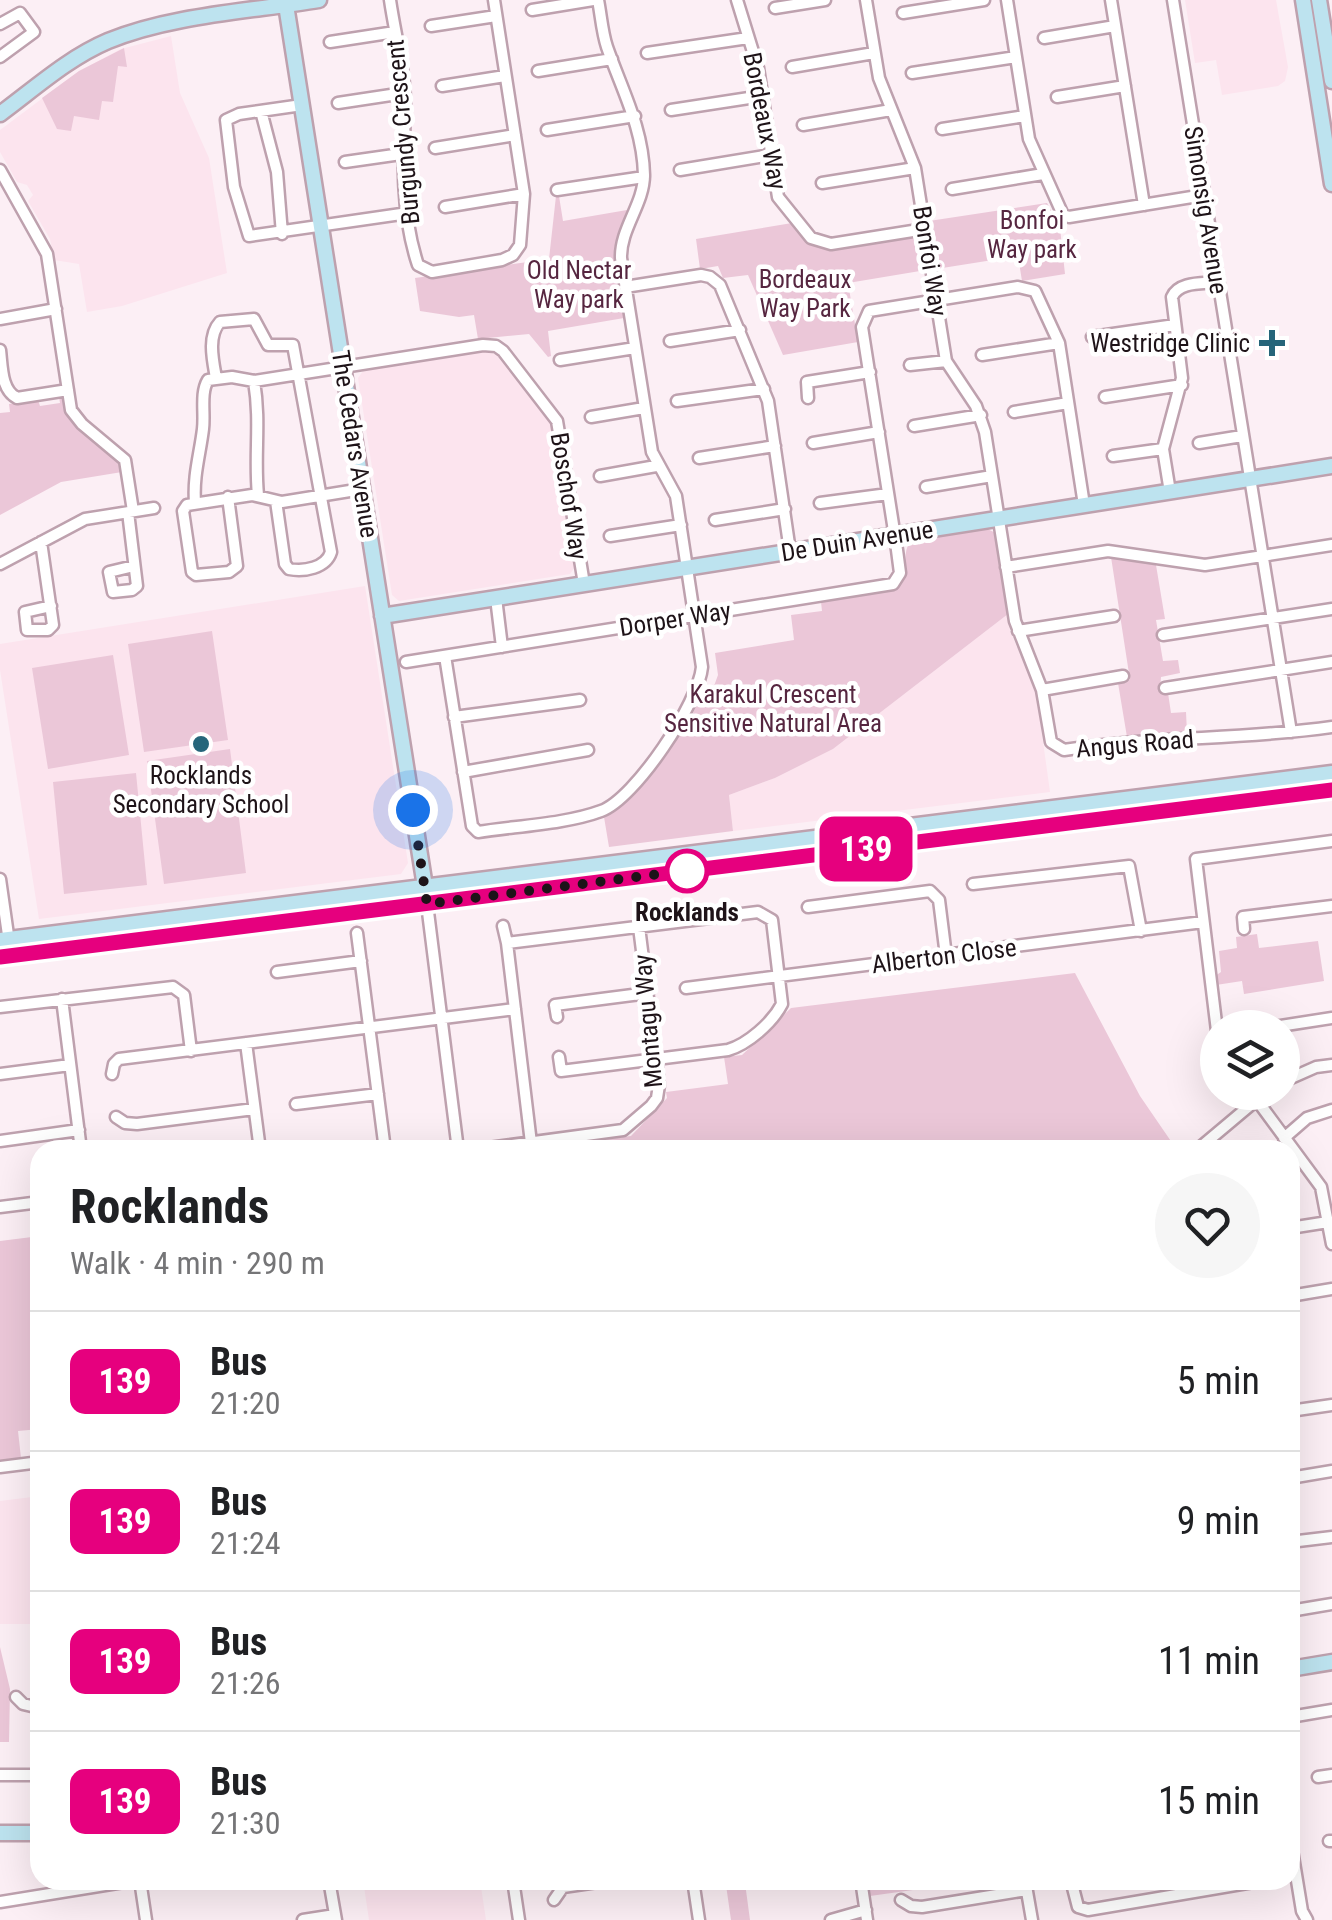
<!DOCTYPE html>
<meta charset="utf-8">
<style>
:root{--surface:#fff;--page:#f6f6f6;--text:#202124;--muted:#757577;--line:#e0e0e0}
body{margin:0;font-family:"Roboto Condensed",sans-serif;background:var(--page);color:var(--text);height:100vh;display:flex;flex-direction:column;font-size:38px;white-space:nowrap}
*{box-sizing:border-box;margin:0}
p{font-size:32px;color:var(--muted)}
.icon{flex:none;width:55px;height:55px;fill:none;stroke:currentColor;stroke-width:2;stroke-linecap:round;stroke-linejoin:round}
.map{position:relative;flex:1;overflow:hidden}
.panel{position:absolute;left:30px;top:1140px;width:1270px;height:750px;display:flex;flex-direction:column;background:var(--surface);border-radius:30px;box-shadow:0 10px 40px #0002}
.panel>*{flex:none}
.badge{padding:0 20px;border-radius:15px;font-size:35px;line-height:65px}
.tools{position:absolute;left:1200px;top:1010px;display:grid;gap:20px}
.tools a{display:grid;place-items:center;width:100px;height:100px;border-radius:50%;background:var(--surface);box-shadow:0 10px 40px #0002;font-size:50px}
.you{position:absolute;width:50px;height:50px;margin:-25px;border:8px solid #fff;border-radius:50%;background:#1a73e8;box-shadow:0 0 0 15px #1a73e833}
.map>.badge{position:absolute;translate:-50% -50%;box-shadow:0 0 0 5px #fff}
.round{display:grid;place-items:center;flex:none;width:105px;height:105px;border-radius:52px;background:var(--page)}
.overview{display:flex;align-items:center;justify-content:space-between;height:170px;padding:0 40px}
h1{font-size:48px;font-weight:700;line-height:75px}
ul{padding:0;list-style:none}
li{display:flex;align-items:center;gap:30px;height:140px;padding:0 40px;border-top:2px solid var(--line)}
li div{flex:1}
li b{display:block;font-size:38px}
li em{font-style:normal}
li .badge{min-width:110px;font-weight:700;text-align:center}
.map>svg:first-child{display:block}
.built{fill:#fce4ee}
.green{fill:#ebc7d8}
.lines{fill:none;stroke-linecap:round;stroke-linejoin:round}
.street-casing{stroke:#bea1ae;stroke-width:15}
.secondary-casing{stroke:#bea1ae;stroke-width:19}
.street{stroke:#fff;stroke-width:10}
.secondary{stroke:#bde3ef;stroke-width:14}
.line-casing{stroke:#fff;stroke-width:22}
.line{stroke:#e6007e;stroke-width:15}
.walk{stroke:#1e1318;stroke-width:10;stroke-dasharray:0 18}
.poi-dot{fill:#25657a;stroke:#fff;stroke-width:4}
.stop-dot{fill:#fff;stroke:#e6007e;stroke-width:5}
.labels{text-anchor:middle;dominant-baseline:central;stroke-width:9;stroke-linejoin:round;paint-order:stroke}
.street-label{font-size:25px;fill:#1e1318;stroke:#fff}
.park-label{font-size:25px;fill:#562640;stroke:#fff}
.poi-label{font-size:25px;fill:#1e1318;stroke:#fff;text-anchor:end}
.stop-label{font-size:25px;font-weight:bold;fill:#1e1318;stroke:#fff}
</style>
<div class="map">
<svg width="1332" height="1920" viewBox="0 0 1332 1920">
<rect width="100%" height="100%" fill="#fceff5"/>
<path class="built" d="M1185,0h91l12,67 -3,14 -7,5 -56,9 -6,-35 -21,3z
M171,36l9,57 29,65 18,115 -105,33 -35,6 -8,-48 -25,-4 -4,-21 -22,-38 5,-6 -6,-10 -10,-3 -17,-30v-22l79,-59 42,-22z
M486,351l12,4 48,59 7,14 22,139 -5,7 -171,27 -7,-6 -34,-217 5,-7z
M365,586l43,277 -7,11 -362,45 -39,-249v-26z
M1008,614l2,17 26,60 14,101 -317,39 -4,-36 46,-17 58,-29z
M40,1496v128h-40v-123z
M363,1880h117l6,40h-117z"/>
<path class="green" d="M124,48l3,19 -9,-1 -5,36 -11,-1 -3,19 -25,-4 -3,15 -14,-2 -15,-31 37,-27z
M556,196h3l4,25 64,-11 -12,38 9,70 -76,13 3,25 -3,1 -19,-23 -51,5 -4,-24 -15,2 -39,-6 -5,-33 134,-19z
M1047,203l13,25 5,46 -43,7 -4,-25 -82,13 -7,-48z
M792,223l18,20 14,6 91,-13 6,5 5,29 -78,13 10,59 -75,13 -35,-80 -25,3 -5,-12 -18,3 -4,-30z
M59,397l5,2 7,22 48,40 3,11 -61,10 -61,33v-102l10,-1 -1,-8 29,-4 2,6 20,-3z
M985,528l11,5 12,81 -175,135 -58,29 -46,17 4,36 -124,16 -5,-30 32,-26 57,-78 7,-15 10,-1 8,-22 -3,-22 79,-13 -3,-25 31,-4 -1,-9 70,-11c24,-13 7,-33 20,-51z
M1111,557l45,8 9,54 -9,1 7,41 15,-1 2,13 -19,4 -1,14 8,2 3,20 15,-1 1,21 -60,4 -9,-54 12,-3z
M212,631l16,109 -84,12 -16,-108z
M113,655l16,100 -81,14 -16,-101z
M230,749l16,124 -82,11 -17,-123z
M136,773l11,112 -83,9 -11,-112z
M1257,934l2,14 59,-7 6,40 -80,13 -2,-13 -26,4 -1,-9 6,-4 -2,-21 18,-3 -1,-11z
M1075,973l65,123 37,54h-607l-1,-6 62,-8 36,-38 -1,-6 62,-8 -4,-27 18,-2 49,-47z
M40,1236v193l-22,2 3,27 -21,3v-220z
M0,1647l10,42 -1,53h-9z
M868,1880h43l2,10 -43,6z
M745,1883l5,37h-19l-5,-35z"/>
<g class="lines">
<defs>
<path id="street" d="M390,0c5,35 16,74 15,109 -2,52 -4,105 13,156l14,7 70,-12 11,-5 7,-10 4,-51 -30,-194
M737,0l21,68 20,129 33,41 20,6 94,-15
M866,0l13,78 36,90 31,193 30,45 9,26 30,189 27,69 9,52 13,8c89,-14 179,-10 268,-23
M1007,0l22,139 34,76 6,2 135,-22
M1111,0l33,205
M1173,0l118,732
M775,8l50,-8
M532,10l61,-10
M903,13l81,-13
M0,24l20,-11 14,19 -34,25
M431,26l65,-10
M1044,38l71,-12
M330,42l65,-10
M647,53l101,-15
M792,67l82,-14
M538,71l74,-12
M912,73l104,-16
M442,86l63,-10
M1057,97l68,-11
M338,103l66,-10
M302,105l-63,9 -13,6 8,67 15,49 159,-23
M671,110l91,-14
M261,111l16,61 5,62
M803,125l88,-15
M942,129l83,-13
M547,130l88,-14
M435,148l80,-13
M345,162l56,-8
M0,170l47,84 24,156 11,14 43,36 8,51
M680,170l91,-15
M822,183l93,-15
M952,189l91,-15
M557,190l87,-13
M445,207l79,-13
M625,287l76,-12 9,2 10,8 48,116 22,150
M0,319l56,-10
M1092,337l83,-12
M670,341l70,-11
M0,350c2,16 1,40 17,48l51,-8
M982,355l77,-12
M560,360l75,-12
M910,365l36,-4
M216,378c-3,-17 -9,-42 4,-56l34,-3 14,26h25l38,207c-5,16 -27,20 -42,17l-4,-5 -9,-63
M254,381c7,42 0,74 4,114
M1105,397l77,-12
M808,398l-1,-16 63,-10
M677,401l87,-12
M1014,412l54,-9
M591,417l53,-9
M914,426l67,-11
M813,443l66,-11
M1199,443l43,-7
M1113,456l50,-7
M699,458l76,-12
M600,476l56,-10
M926,487l66,-11
M1170,492l-7,-43 19,-71 -10,-81c7,-16 31,-13 46,-15
M228,497l9,69 -8,6 -33,3 -4,-3 -9,-61 4,-6 65,-10 30,7 80,-13
M195,502c-2,-26 5,-48 8,-73 2,-16 -3,-36 5,-49l24,-3 22,4 229,-36 13,1 7,5 54,70 27,163
M820,503l68,-9
M128,512l9,74 -5,4 -19,2 -4,-20 25,-6
M715,520l70,-11
M610,536l71,-11
M41,542l12,83 -5,5h-21l-2,-18 26,-6
M0,564l85,-45 69,-11
M1006,567l102,-16 97,14 127,-20
M496,598l6,49
M1018,631l96,-15
M1163,635l169,-26
M445,656l27,170 6,6c38,-6 88,-8 123,-21 34,-12 98,-109 101,-144l-26,-171 -24,-44 -31,-194c-1,-29 23,-54 23,-83 -1,-47 -22,-85 -37,-128 -5,-15 -6,-32 -9,-47
M406,662l487,-78 7,-11 -3,-23 -35,-223 7,-16 149,-24 17,4 24,52 25,162
M1165,688l167,-26
M1042,690l81,-14
M454,717l126,-17
M463,772l125,-22
M0,879l11,77
M973,884l156,-18 12,65
M427,904l31,246
M808,907l122,-16 9,9 7,56
M503,926l4,17
M1244,929l-1,-12 89,-11
M357,933l28,217
M277,972l84,-11
M686,988l517,-66
M62,999l19,151
M0,1007l173,-20 11,8 7,56
M557,1017l-2,-12 93,-12
M1267,1028l65,-10
M1218,1039l-22,-180 136,-18
M246,1043l14,107
M0,1074l70,-9
M112,1074l2,-10 5,-5 396,-50
M1282,1082l34,-15 16,-2
M1251,1092l70,95 11,57
M296,1104l82,-10
M116,1117l9,6 12,1 117,-15
M1284,1138l23,-20 25,-8
M0,1141l79,-11
M531,1143l-24,-200 251,-31 14,8 10,84c-10,19 -34,40 -54,46l-167,21 -2,-14
M474,1150l149,-20 28,-24 6,-8 2,-13 -20,-158
M1197,1150l69,-58
M0,1207l40,-5
M1290,1228l38,-6
M1290,1296l42,-7
M1290,1411l42,-6
M0,1467l40,-5
M1290,1478l42,-7
M1290,1542l42,-5
M1290,1611l42,-7
M16,1697l7,7 17,4
M1290,1717l42,-7
M0,1775h40
M1318,1777l14,-2
M1290,1838l12,73 5,9
M1329,1841h3
M140,1880l6,40
M329,1880l7,40
M513,1880l6,40
M693,1880l6,40
M861,1880l6,40
M1025,1880l7,40
M1071,1880l7,27 10,3 177,-30
M554,1900l9,-13 48,-7
M901,1900l10,6 11,1 105,-17
M0,1902l136,-22
M303,1920l32,-5
M831,1920l35,-10"/>
<path id="secondary" d="M1303,0l29,184
M1319,0l13,81
M286,5l140,888
M0,114c34,-25 68,-56 108,-73 63,-26 144,-30 211,-41
M382,616l950,-150
M0,940l1332,-167
M0,957l1332,-167
M1290,1669l42,-7
M0,1833h40"/>
</defs>
<use href="#street" class="street-casing"/>
<use href="#secondary" class="secondary-casing"/>
<use href="#street" class="street"/>
<use href="#secondary" class="secondary"/>
</g>
<g class="lines">
<defs>
<path id="line" d="M0,957l1332,-167"/>
</defs>
<use href="#line" class="line-casing"/>
<use href="#line" class="line"/>
<path class="walk" d="M413,810l14,94 264,-34 -4,1"/>
</g>
<g class="poi-dot">
<path d="M1267 328h10v10h10v10h-10v10h-10v-10h-10v-10h10z"/>
<circle cx="201" cy="744" r="10"/>
</g>
<circle class="stop-dot" cx="687" cy="871" r="20"/>
<g class="labels">
<g class="street-label">
<text transform="translate(765 121) rotate(79)">Bordeaux Way</text>
<text transform="translate(403 132) rotate(-95)">Burgundy Crescent</text>
<text transform="translate(1206 210) rotate(81)">Simonsig Avenue</text>
<text transform="translate(930 261) rotate(81)">Bonfoi Way</text>
<text transform="translate(355 444) rotate(81)">The Cedars Avenue</text>
<text transform="translate(569 496) rotate(81)">Boschof Way</text>
<text transform="translate(857 541) rotate(-9)">De Duin Avenue</text>
<text transform="translate(675 619) rotate(-9)">Dorper Way</text>
<text transform="translate(1135 744) rotate(-5)">Angus Road</text>
<text transform="translate(944 956) rotate(-7)">Alberton Close</text>
<text transform="translate(648 1021) rotate(-95)">Montagu Way</text>
</g>
<g class="park-label">
<text x="1032" y="220">Bonfoi<tspan x="1032" dy="29">Way park</tspan></text>
<text x="579" y="270">Old Nectar<tspan x="579" dy="29">Way park</tspan></text>
<text x="805" y="279">Bordeaux<tspan x="805" dy="29">Way Park</tspan></text>
<text x="773" y="694">Karakul Crescent<tspan x="773" dy="29">Sensitive Natural Area</tspan></text>
</g>
<g class="poi-label">
<text x="1250" y="343">Westridge Clinic</text>
<text x="201" y="775" text-anchor="middle">Rocklands<tspan x="201" dy="29">Secondary School</tspan></text>
</g>
<g class="stop-label">
<text x="687" y="912">Rocklands</text>
</g>
</g>
</svg>
<div class="tools">
<a><svg class="icon" aria-label="layers" viewBox="0 0 24 24"><path d="M12 4l9 5-9 5-9-5zM3 14l9 5 9-5"/></svg></a>
</div>
<div class="you" style="left:413px;top:810px"></div>
<b class="badge" style="left:866px;top:849px;background:#e6007e;color:#fff">139</b>
<section class="panel">
<div class="overview"><div><h1>Rocklands</h1><p>Walk · 4 min · 290 m</p></div><a class="round"><svg class="icon" aria-label="heart" viewBox="0 0 24 24"><path d="M12 20l-8-8c-3-5 5-10 8-4 3-6 11-1 8 4z"/></svg></a></div>
<ul>
<li><span class="badge" style="background:#e6007e;color:#fff">139</span><div><b>Bus</b><p>21:20</p></div><em>5 min</em></li>
<li><span class="badge" style="background:#e6007e;color:#fff">139</span><div><b>Bus</b><p>21:24</p></div><em>9 min</em></li>
<li><span class="badge" style="background:#e6007e;color:#fff">139</span><div><b>Bus</b><p>21:26</p></div><em>11 min</em></li>
<li><span class="badge" style="background:#e6007e;color:#fff">139</span><div><b>Bus</b><p>21:30</p></div><em>15 min</em></li>
</ul>
</section>
</div>
